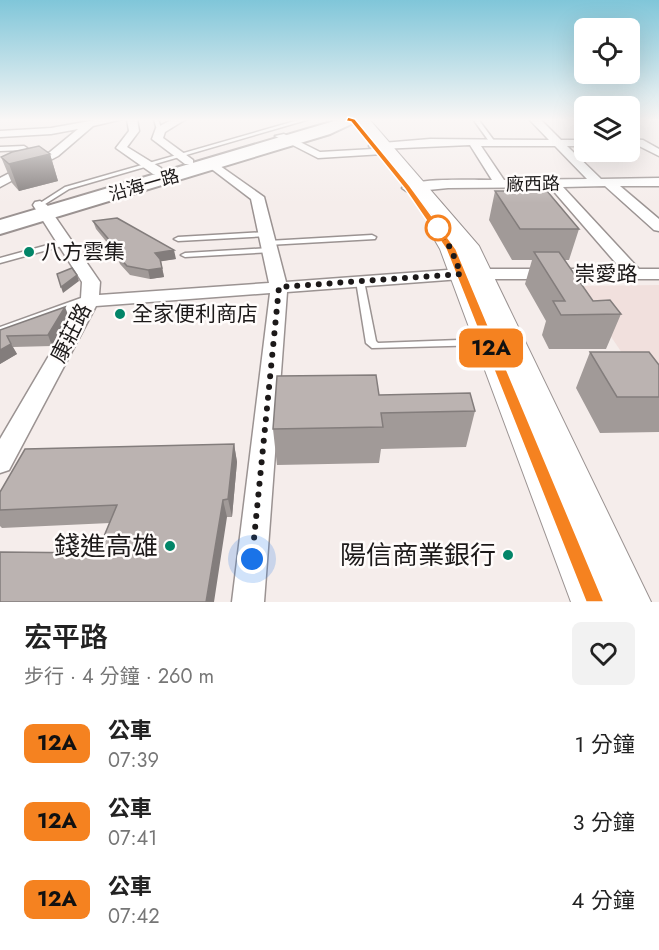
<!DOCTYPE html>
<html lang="zh-TW">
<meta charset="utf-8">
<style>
:root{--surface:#fff;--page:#f2f2f2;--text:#222;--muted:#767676}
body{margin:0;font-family:Jost,"Noto Sans TC",sans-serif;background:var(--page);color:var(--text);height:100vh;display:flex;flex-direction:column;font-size:22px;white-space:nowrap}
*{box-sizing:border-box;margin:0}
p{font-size:20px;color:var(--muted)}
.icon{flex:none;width:33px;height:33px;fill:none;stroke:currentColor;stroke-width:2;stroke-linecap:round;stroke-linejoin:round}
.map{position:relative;height:602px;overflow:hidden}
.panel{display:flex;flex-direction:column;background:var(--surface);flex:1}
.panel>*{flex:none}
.badge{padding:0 12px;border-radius:9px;font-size:21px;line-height:39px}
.tools{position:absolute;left:574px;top:18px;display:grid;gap:12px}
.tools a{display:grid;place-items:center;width:66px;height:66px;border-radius:9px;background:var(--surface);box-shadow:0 6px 24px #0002;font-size:30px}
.you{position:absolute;width:30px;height:30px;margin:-15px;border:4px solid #fff;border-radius:50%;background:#1a73e8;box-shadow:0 0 0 9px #1a73e833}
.map>.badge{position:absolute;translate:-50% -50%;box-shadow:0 0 0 3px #fff}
.round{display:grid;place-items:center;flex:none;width:63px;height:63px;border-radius:9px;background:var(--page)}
.headline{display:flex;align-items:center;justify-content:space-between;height:102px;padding:0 24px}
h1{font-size:28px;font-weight:600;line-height:45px}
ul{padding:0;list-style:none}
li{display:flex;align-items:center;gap:18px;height:78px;padding:0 24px}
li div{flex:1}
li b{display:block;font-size:22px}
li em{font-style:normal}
li .badge{min-width:66px;font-weight:700;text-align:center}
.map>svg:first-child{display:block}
.built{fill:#f1e0dd}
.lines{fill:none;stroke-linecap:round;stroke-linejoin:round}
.lane-casing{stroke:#9b9392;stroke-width:3}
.street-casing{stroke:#9b9392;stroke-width:3}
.secondary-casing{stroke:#9b9392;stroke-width:2}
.primary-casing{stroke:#9b9392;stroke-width:4}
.lane{fill:#fff;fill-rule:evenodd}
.street{fill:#fff;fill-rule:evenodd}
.secondary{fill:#fff;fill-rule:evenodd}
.primary{fill:#fff;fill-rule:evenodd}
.wall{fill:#a19a98}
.shaded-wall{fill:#837d7c}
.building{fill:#bbb3b1;stroke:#837d7c;stroke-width:1.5}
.line{fill:#f58220;stroke:#fff;stroke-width:1.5}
.walk{stroke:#1c1919;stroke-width:6;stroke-dasharray:0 10.8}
.stop-dot{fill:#fff;stroke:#f58220;stroke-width:3}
.poi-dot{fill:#028568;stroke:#fffcfb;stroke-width:2}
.labels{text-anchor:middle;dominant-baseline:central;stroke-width:5;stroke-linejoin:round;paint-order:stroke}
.far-street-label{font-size:18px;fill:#1c1919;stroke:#fffcfb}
.poi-label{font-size:21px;fill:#1c1919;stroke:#fffcfb;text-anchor:start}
.street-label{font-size:21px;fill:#1c1919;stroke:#fffcfb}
.near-poi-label{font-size:26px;fill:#1c1919;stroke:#fffcfb;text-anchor:end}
</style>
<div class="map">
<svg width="659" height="602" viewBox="0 0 659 602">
<rect width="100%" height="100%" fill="#f5edeb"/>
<path class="built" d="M659,285v123l-82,-122z"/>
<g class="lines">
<defs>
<path id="lane" d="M154,119h4l4,12 -5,-1z
M302,119h8l-241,70 -27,17h-4l-1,-1 28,-18z
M473,119h5l17,23v2h-4z
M0,147l24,-1 3,2 -3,2 -24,1z
M266,232l4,2 -1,2 -91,5 -4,-2 4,-2z
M372,235l4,2 -1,2 -107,6 -4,-2 4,-2z
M66,240h3v4l-69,19v-5z
M269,248h3l1,2 -1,2 -87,5 -4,-2 4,-2z
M360,278l4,3 12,60 2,2 108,-4 4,1 1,2 -1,2 -4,1 -114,3 -6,-5 -10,-62z"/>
<path id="street" d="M101,119h22l-30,7 -35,30 -58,31v-9l50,-26 28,-23 -27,5 -51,3v-6l51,-3z
M127,119h10l2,12 -12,16 34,21v6h-8l-37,-26 13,-17z
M173,119h13l-21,13 -2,6 30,22v4h-8l-33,-25 4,-11z
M529,119h11l21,21h24v6h-18l34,33 58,-1v8h-39l39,33v12l-5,-1 -49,-44 -42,1 76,82h20v10h-198l-174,13 -23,310h-32l38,-309 -174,13 -87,164 -9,3v-34l74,-126 -74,27v-13l81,-29 1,-16 -49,-77 2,-3 5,-1 7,4 53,77 -1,13 170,-12 -18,-84 -42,-32 -2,-2 6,-4 51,36 22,85 175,-13h160l-71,-82 -102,1 -40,4 -6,-4c12,-11 71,-8 90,-8l-22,-35 -90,4 5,3 -2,2 -65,4 -43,-22 9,-2 36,18 53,-3 -4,-3 1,-2 60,-5 119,1zM481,146h74l32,33 -83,1z
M630,139l13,1 16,9v7l-22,-11h-7z"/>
<path id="secondary" d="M355,119h14l110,127 172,356h-80l-131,-353 -11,-19 3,-4 7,-2z"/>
<path id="primary" d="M341,119h21l-32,15 -330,100v-14z"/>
</defs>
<use href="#lane" class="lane-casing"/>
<use href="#street" class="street-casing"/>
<use href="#secondary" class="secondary-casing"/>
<use href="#primary" class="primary-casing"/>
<use href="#lane" class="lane"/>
<use href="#street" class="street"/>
<use href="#secondary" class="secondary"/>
<use href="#primary" class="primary"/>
</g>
<path class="wall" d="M50,154l8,27 -39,10 -7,-8 -11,-26z
M495,191l84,38 -10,31h-5l29,41 28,13 -15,35h-57l-7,-14 4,-14 -21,-37 7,-24h-20l-23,-40z
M93,221l83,38 -15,2 3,16 -14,2 -20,-4 -10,-11 -6,-13 -18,-22z
M69,317l-17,29 -39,1 4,7 -17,10v-34z
M590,352l69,13v67l-59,1 -24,-45z
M379,395l96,16 -9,36 -85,2 -2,14 -102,2 -4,-36z
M234,444l3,18 -5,55h-5l-130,36 13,-30 -108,5 -2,-2v-34z"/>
<path class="shaded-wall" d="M50,154l8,27 -39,10 -10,-27z
M174,250l2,9 -19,3 -2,-9z
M162,268l2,9 -14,2 -2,-9z
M77,275l2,6 -16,12 -2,-6z
M65,307l4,10 -17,29 -4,-11z
M11,344l6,10 -17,10v-14z
M234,444l3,18 -5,55 -4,-18z
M223,500l4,17 -13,85h-8z"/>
<path class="building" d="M39,146l11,8 -41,10 -8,-7 11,-5z
M495,191h52l32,38h-59z
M117,218l57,32 -19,3 5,6 2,9 -14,2 -21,-4 -10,-11 -6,-13 -18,-21z
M534,252h25l34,49 17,-1 11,14 -60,1 -8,-14h12z
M72,268l5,7 -16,12 -4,-13z
M65,307l-17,28 -41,1 4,8 -11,6v-20z
M590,352h59l10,13v32h-42z
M376,375l3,20 91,-2 5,18 -94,2 2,14 -110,2 4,-53z
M234,444l-6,55 -5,1 -17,102h-206v-50l97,1 20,-48 -117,5v-18l25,-43z"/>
<linearGradient id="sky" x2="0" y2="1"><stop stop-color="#80c6d9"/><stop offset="0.59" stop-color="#faf7f6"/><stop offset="1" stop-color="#faf7f6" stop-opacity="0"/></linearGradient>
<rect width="659" height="203" fill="url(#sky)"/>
<path class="line" d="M348,117l7,2 55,67 46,63 148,353h-18l-140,-353 -41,-60 -54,-67 -5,-1z"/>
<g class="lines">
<path class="walk" d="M252,559l27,-272 182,-13 -10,-25 -19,-28 6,7"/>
</g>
<circle class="stop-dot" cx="438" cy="228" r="12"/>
<g class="poi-dot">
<circle cx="29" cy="252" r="6"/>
<circle cx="120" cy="314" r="6"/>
<circle cx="170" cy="546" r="6"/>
<circle cx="508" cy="555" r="6"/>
</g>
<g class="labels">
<g class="far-street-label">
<text transform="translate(533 184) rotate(-1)">廠西路</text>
<text transform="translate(144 185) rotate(-16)">沿海一路</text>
</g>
<g class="poi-label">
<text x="41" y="252">八方雲集</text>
<text x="132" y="314">全家便利商店</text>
</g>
<g class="street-label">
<text x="606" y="274">崇愛路</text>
<text transform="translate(71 333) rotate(-63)">康莊路</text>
</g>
<g class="near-poi-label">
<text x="158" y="546">錢進高雄</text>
<text x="496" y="555">陽信商業銀行</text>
</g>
</g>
</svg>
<div class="tools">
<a><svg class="icon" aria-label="locate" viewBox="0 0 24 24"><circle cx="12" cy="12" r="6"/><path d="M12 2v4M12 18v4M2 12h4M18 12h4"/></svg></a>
<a><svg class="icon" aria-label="layers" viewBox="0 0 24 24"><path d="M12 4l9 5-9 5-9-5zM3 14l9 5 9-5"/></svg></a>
</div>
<div class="you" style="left:252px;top:559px"></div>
<b class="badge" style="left:491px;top:348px;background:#f58220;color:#111">12A</b>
</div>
<section class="panel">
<div class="headline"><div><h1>宏平路</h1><p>步行 · 4 分鐘 · 260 m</p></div><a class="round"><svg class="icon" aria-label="heart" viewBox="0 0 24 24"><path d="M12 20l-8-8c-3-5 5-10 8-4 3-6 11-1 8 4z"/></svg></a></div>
<ul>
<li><span class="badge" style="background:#f58220;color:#111">12A</span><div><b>公車</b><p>07:39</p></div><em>1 分鐘</em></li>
<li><span class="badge" style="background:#f58220;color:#111">12A</span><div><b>公車</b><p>07:41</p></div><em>3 分鐘</em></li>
<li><span class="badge" style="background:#f58220;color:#111">12A</span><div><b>公車</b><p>07:42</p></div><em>4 分鐘</em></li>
</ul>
</section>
